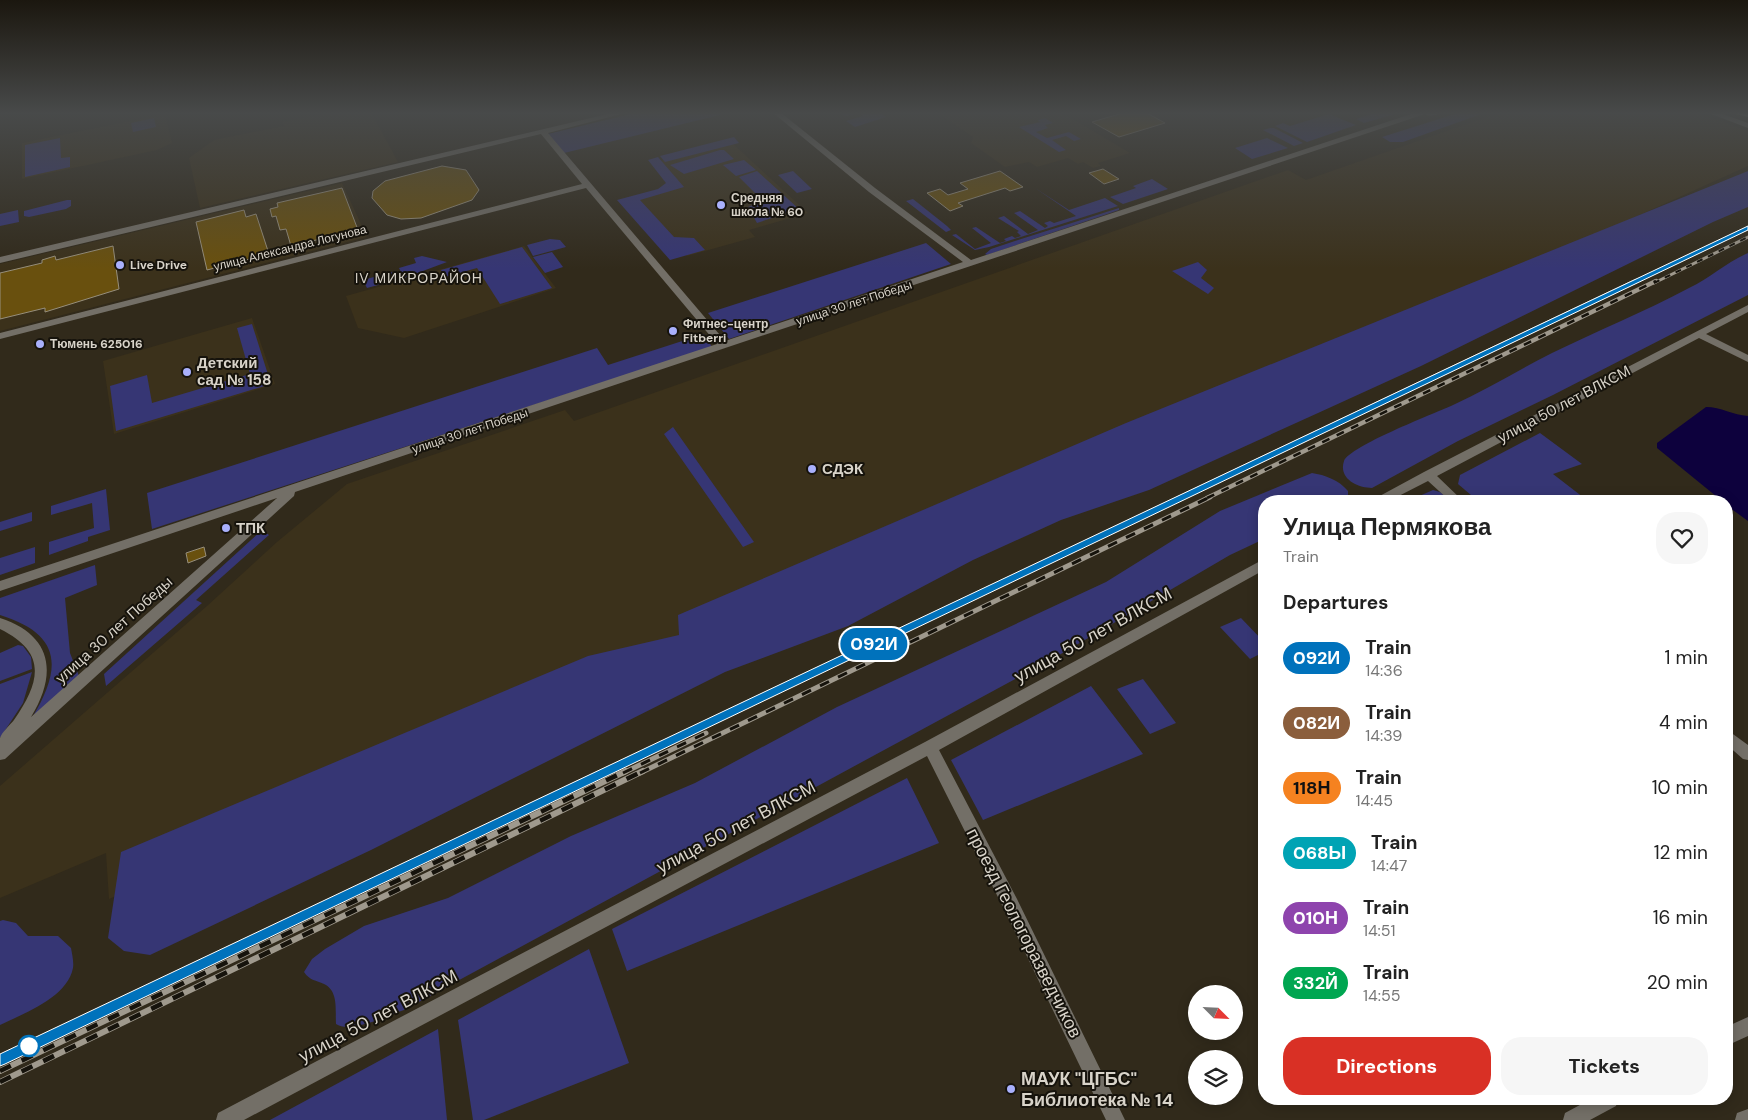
<!DOCTYPE html>
<meta charset="utf-8">
<style>
:root{--surface:#fff;--page:#f6f6f6;--text:#222;--muted:#767676;--accent:#d93025}
body{margin:0;font-family:"DM Sans",sans-serif;background:var(--page);color:var(--text);height:100vh;display:flex;flex-direction:column;font-size:19px;white-space:nowrap}
*{box-sizing:border-box;margin:0}
p{font-size:16px;color:var(--muted)}
.icon{flex:none;width:28px;height:28px;fill:none;stroke:currentColor;stroke-width:2;stroke-linecap:round;stroke-linejoin:round}
.map{position:relative;flex:1;overflow:hidden}
.sheet{position:absolute;left:1258px;top:495px;width:475px;height:610px;display:flex;flex-direction:column;background:var(--surface);border-radius:20px;box-shadow:0 2px 12px #0003}
.sheet>*{flex:none}
.badge{padding:0 10px;border-radius:16px;font-size:18px;line-height:32px}
.needle{width:32px;rotate:114deg}
.fabs{position:absolute;left:1188px;top:985px;display:grid;gap:10px}
.fabs a{display:grid;place-items:center;width:55px;height:55px;border-radius:50%;background:var(--surface);box-shadow:0 2px 12px #0003;font-size:25px}
.map>.badge{position:absolute;translate:-50% -50%;box-shadow:0 0 0 2px #fff}
h2{padding:0 25px;font-size:19px;line-height:45px}
.round{display:grid;place-items:center;flex:none;width:52px;height:52px;border-radius:20px;background:var(--page)}
.summary{display:flex;align-items:center;justify-content:space-between;height:85px;padding:0 25px}
h1{font-size:24px;font-weight:700;line-height:38px}
.primary-button{display:flex;gap:10px;margin-top:auto;padding:10px 25px}
.primary-button a{flex:1;height:58px;border-radius:20px;background:var(--accent);color:#fff;font-size:20px;font-weight:700;line-height:58px;text-align:center}
.primary-button a+a{background:var(--page);color:var(--text)}
ul{padding:0;list-style:none}
li{display:flex;align-items:center;gap:15px;height:65px;padding:0 25px}
li div{flex:1}
li b{display:block;font-size:19px}
li em{font-style:normal}
li .badge{min-width:55px;font-weight:700;text-align:center}
.map>svg:first-child{display:block}
.built{fill:#3b311b}
.green{fill:#363674}
.water{fill:#0d013d}
.building{fill:#69500e;stroke:#978f7c}
.lines{fill:none;stroke-linecap:round;stroke-linejoin:round}
.minor{fill:#736f67;fill-rule:evenodd}
.major{fill:#bbb3a3;fill-rule:evenodd}
.rail-far3-casing{stroke:#9f998d;stroke-width:3}
.rail-far2-casing{stroke:#9f998d;stroke-width:4.5}
.rail-far1-casing{stroke:#9f998d;stroke-width:5}
.rail-casing{stroke:#9f998d;stroke-width:6}
.rail-far3{stroke:#16130c;stroke-width:2;stroke-dasharray:6;stroke-linecap:butt}
.rail-far2{stroke:#16130c;stroke-width:2.5;stroke-dasharray:8;stroke-linecap:butt}
.rail-far1{stroke:#16130c;stroke-width:3;stroke-dasharray:10;stroke-linecap:butt}
.rail{stroke:#16130c;stroke-width:4.5;stroke-dasharray:12;stroke-linecap:butt}
.line{fill:#0072bc;stroke:#fff}
.poi-dot{fill:#a9b0fc;stroke:#16130c;stroke-width:2}
.stop-dot{fill:#fff;stroke:#0072bc;stroke-width:2.5}
.labels{text-anchor:middle;dominant-baseline:central;stroke-width:4;stroke-linejoin:round;paint-order:stroke}
.far-poi-label{font-size:12px;font-weight:bold;fill:#d8d3c9;stroke:#16130c;text-anchor:start}
.far-street-label{font-size:12px;fill:#d8d3c9;stroke:#16130c}
.far-neighbourhood-label{font-size:14px;letter-spacing:1px;fill:#d8d3c9;stroke:#16130c}
.poi-label{font-size:15px;font-weight:bold;fill:#d8d3c9;stroke:#16130c;text-anchor:start}
.street-label{font-size:15px;fill:#d8d3c9;stroke:#16130c}
.near-street-label{font-size:18px;fill:#d8d3c9;stroke:#16130c}
.near-poi-label{font-size:18px;font-weight:bold;fill:#d8d3c9;stroke:#16130c;text-anchor:start}
</style>
<div class="map">
<svg width="1748" height="1120" viewBox="0 0 1748 1120">
<rect width="100%" height="100%" fill="#312a1b"/>
<path class="built" d="M332,112h39l27,50 -198,46 -11,-50 25,-18 70,-14 -1,-4z
M936,112h125l69,41 -32,10 3,3 -8,2 -10,-6 -5,2 -10,-6 -31,9 -8,-5 -24,5 -34,-24 2,-6z
M1501,112h195l52,19v35l-515,233 -1124,500 -3,-46 -106,45v-112l207,-180 70,-64 70,-58 218,-74 9,11 714,-251 18,10z
M165,114l7,29 -15,7 -135,29v-36z
M732,143l76,70 -59,17 6,7 -68,19 -50,-58 42,-11 -23,-25z
M342,183l25,54 -367,94v-67z
M524,246l32,42 -152,50 -46,-10 -12,-32z
M252,318l23,66 -161,50 -11,-73z"/>
<path class="green" d="M639,112h93l-168,41 -16,-19z
M834,112h45l7,5 -31,10 -9,-6 17,-5 -4,-3 -13,3z
M1378,112h24l-38,11 -8,-4z
M1461,112h26l-84,30h-13l-8,-5z
M1329,114l27,11 -49,17 -32,-16 8,-3 7,3z
M154,118l2,9 -23,5 -2,-9z
M1045,118l8,5 -8,2 3,3 -12,4 11,6 22,-6 12,7 -7,2 -8,-5 -14,4 14,10 -7,2 -40,-25 21,-5 -2,-2z
M1270,128h4l29,15 -9,3 -31,-16z
M734,137l5,6 -74,19 -5,-6z
M60,138l1,20 9,-1v10l-45,10v-32z
M1267,138l21,10 -36,11 -17,-11z
M720,150h4l10,9 -50,15 -14,-9z
M658,157l26,30 -44,13 34,37 20,1 11,12 -35,10 -53,-60 41,-11 8,-6 -18,-23z
M744,160l12,10 -20,6 -13,-11z
M757,171l42,38 -42,14 -9,-16 15,-6 -24,-24z
M793,171l19,18 -15,4 -19,-18z
M1748,171v36l-35,15 -292,144 -103,47 -169,77 -88,30 -88,40 -125,66 -123,46 -354,178 -221,105 -26,-4 -16,-13 13,-86 467,-196 91,-21 -1,-20 448,-192z
M1152,179l16,10 -45,15 -13,-7 26,-9 -3,-2z
M1035,188l34,22 36,-12 13,8 -129,41 -14,3 -23,-15 4,-1 19,15 16,-6 -19,-15 4,-1 24,16 6,-2 -2,-2 8,-3 3,2 6,-2 -4,-4 2,-1 -21,-13 6,-2 24,18 10,-4 -24,-17 6,-2 25,17 3,-2 -4,-3 6,-2 4,2 22,-7z
M913,199l34,27 4,4 -5,2 -40,-31z
M67,200h4v6l-5,3 -37,8 -5,-1v-5z
M1119,208v2l-132,45 -2,-1 6,-5 27,-9z
M18,210l1,12 -19,4v-12z
M550,239l10,1 6,7 -33,9 -6,-11z
M926,243l25,21 -222,75 -21,-26z
M522,247l30,41 -52,16 -23,-36 -32,9 -4,-7z
M552,252l11,15 -18,6 -12,-16z
M1748,253v42l-195,100 -95,46 -86,47c-14,0 -34,-9 -28,-27 6,-15 89,-47 107,-55 35,-16 67,-36 101,-53 45,-22 92,-41 137,-65 21,-10 38,-26 59,-35z
M422,256l25,6 -43,16 -5,-10 17,-5 -2,-5z
M1198,262l9,8 -6,8 13,10 -6,6 -36,-23z
M392,272l4,8 -29,8 -4,-8z
M252,324l19,60 -155,47 -6,-45 37,-11 5,28 98,-29 -13,-46z
M704,334l8,13 -560,182 -5,-36 450,-145 11,17z
M673,427l81,115 -11,5 -79,-113z
M1540,433l42,31 -29,10 35,27h-110l-20,-17 2,-9z
M1312,473c13,2 27,7 36,18v5l-5,5h-79v38l-34,16 -176,103 -650,352c-16,5 -53,24 -68,14 -1,-13 3,-33 -12,-40 -8,-4 -14,-3 -20,-12l8,-13 13,-10 39,-23 84,-28 123,-62 124,-53 142,-76 269,-125 114,-71z
M106,489l4,41 -22,7v4l-39,14v-13l45,-14 -2,-25 -41,12v-9z
M1433,490l7,2 11,9h-43z
M32,512v9l-32,10v-9z
M262,530l7,5 -73,65 6,3 -96,83 -2,-12z
M35,547v16l-35,12v-17z
M95,565l2,20 -32,13 5,55 9,23 -47,42c31,-51 29,-84 -32,-103v-17z
M1241,618l23,24v10l-14,7 -30,-32z
M18,645l5,1 8,11 1,12 -32,12v-28z
M32,672l-9,31 -23,35v-54z
M1143,679l33,44 -26,11 -33,-45z
M1091,686l52,68 -160,66 -32,-60z
M907,778l32,65 -312,128 -15,-42z
M3,920l13,3 12,13h30l13,12c1,6 3,14 2,20 -6,30 -49,45 -73,57v-104z
M589,949l40,114 -145,57h-11l-15,-100z
M438,1029l9,91h-177z"/>
<path class="water" d="M1706,407c15,0 27,8 42,9v105l-22,-16v-4h-4l-65,-53v-5z"/>
<path class="building" d="M1126,112h19l20,11 -46,14 -27,-15z
M442,166l24,4 13,20 -7,10 -51,18 -20,1 -14,-4 -15,-17 1,-7 12,-10z
M1103,169l16,10 -15,5 -15,-11z
M1000,171l23,16 -13,4 -5,-3 -47,15 5,3 -13,5 -23,-18 13,-4 8,6 20,-6 -8,-6z
M342,188l16,42 -67,16 -5,-17 -6,1 -4,-14 -4,1 -2,-8 8,-2 -1,-4z
M244,210l2,7 10,-3 13,40 -62,16 -11,-48z
M113,246l6,43 -74,23v-4l-45,11v-46l42,-10v-3l13,-4 1,4z
M204,547l2,9 -18,7 -2,-10z"/>
<g class="lines">
<path class="minor" d="M616,112h13l-81,21 177,208 238,-79 -94,-70 -97,-80h8l95,76 96,72 446,-148h33l-21,4 -4,-2 -1130,378 -1,4 -289,263 -5,1c0,-7 0,-16 0,-22 2,-6 10,-13 14,-18 27,-39 33,-68 -14,-91v-11c52,17 58,55 31,99l246,-219 -277,93v-10l717,-237 -131,-156 -586,151v-6l582,-149 -41,-50 -541,129v-6z
M1706,112h11l31,11v5z
M1748,305v7l-42,22 42,21v7l-49,-24 -262,138 26,25h-13l-22,-20 -39,20h-15l2,-3 48,-26z
M1264,559v11l-325,180 78,149 108,221h-19l-101,-209 -78,-155 -683,364h-28l2,-7 707,-371z
M1726,729l22,16v15l-5,-1 -17,-15z
M1748,1017v19l-22,10v-19z
M1591,1099h27l-2,7 -26,14h-27l2,-7z
M1748,1109v11h-13l2,-7z"/>
<path class="major" d="M1735,112l13,1v4l-12,-3z"/>
<defs>
<path id="rail-far3" d="M1633,283l115,-55
M1654,283l94,-46"/>
<path id="rail-far2" d="M1179,498l457,-217
M1207,498l449,-217"/>
<path id="rail-far1" d="M603,773l579,-276
M623,773l83,-40
M640,773l570,-276"/>
<path id="rail" d="M0,1059l605,-288
M0,1071l626,-300
M0,1082l643,-311"/>
</defs>
<use href="#rail-far3" class="rail-far3-casing"/>
<use href="#rail-far2" class="rail-far2-casing"/>
<use href="#rail-far1" class="rail-far1-casing"/>
<use href="#rail" class="rail-casing"/>
<use href="#rail-far3" class="rail-far3"/>
<use href="#rail-far2" class="rail-far2"/>
<use href="#rail-far1" class="rail-far1"/>
<use href="#rail" class="rail"/>
</g>
<linearGradient id="sky" x2="0" y2="1"><stop stop-color="#1b170f"/><stop offset="0.42" stop-color="#484a4a"/><stop offset="1" stop-color="#484a4a" stop-opacity="0"/></linearGradient>
<rect width="1748" height="269" fill="url(#sky)"/>
<path class="line" d="M1748,226v4l-1743,834 -5,2v-12z"/>
<g class="poi-dot">
<circle cx="721" cy="205" r="5"/>
<circle cx="120" cy="265" r="5"/>
<circle cx="673" cy="331" r="5"/>
<circle cx="40" cy="344" r="5"/>
<circle cx="187" cy="372" r="5"/>
<circle cx="812" cy="469" r="5"/>
<circle cx="226" cy="528" r="5"/>
<circle cx="1011" cy="1089" r="5"/>
</g>
<circle class="stop-dot" cx="29" cy="1046" r="10"/>
<g class="labels">
<g class="far-poi-label">
<text x="731" y="198">Средняя<tspan x="731" dy="14">школа № 60</tspan></text>
<text x="130" y="265">Live Drive</text>
<text x="683" y="324">Фитнес-центр<tspan x="683" dy="14">Fitberri</tspan></text>
<text x="50" y="344">Тюмень 625016</text>
</g>
<g class="far-street-label">
<text transform="translate(290 248) rotate(-14)">улица Александра Логунова</text>
<text transform="translate(854 303) rotate(-18)">улица 30 лет Победы</text>
<text transform="translate(470 431) rotate(-18)">улица 30 лет Победы</text>
</g>
<g class="far-neighbourhood-label">
<text x="419" y="278">IV МИКРОРАЙОН</text>
</g>
<g class="poi-label">
<text x="197" y="363">Детский<tspan x="197" dy="17">сад № 158</tspan></text>
<text x="822" y="469">СДЭК</text>
<text x="236" y="528">ТПК</text>
</g>
<g class="street-label">
<text transform="translate(1564 404) rotate(-28)">улица 50 лет ВЛКСМ</text>
<text transform="translate(114 630) rotate(-42)">улица 30 лет Победы</text>
</g>
<g class="near-street-label">
<text transform="translate(1093 635) rotate(-29)">улица 50 лет ВЛКСМ</text>
<text transform="translate(736 827) rotate(-28)">улица 50 лет ВЛКСМ</text>
<text transform="translate(1024 933) rotate(63)">проезд Геологоразведчиков</text>
<text transform="translate(378 1016) rotate(-28)">улица 50 лет ВЛКСМ</text>
</g>
<g class="near-poi-label">
<text x="1021" y="1079">МАУК "ЦГБС"<tspan x="1021" dy="21">Библиотека № 14</tspan></text>
</g>
</g>
</svg>
<div class="fabs">
<a><svg class="needle" viewBox="-14 -14 28 28"><path d="M0-13l5 13h-10z" fill="#e53935"/><path d="M0 13l5-13h-10z" fill="#767676"/></svg></a>
<a><svg class="icon" aria-label="layers" viewBox="0 0 24 24"><path d="M12 4l9 5-9 5-9-5zM3 14l9 5 9-5"/></svg></a>
</div>
<b class="badge" style="left:874px;top:644px;background:#0072bc;color:#fff">092И</b>
<section class="sheet">
<div class="summary"><div><h1>Улица Пермякова</h1><p>Train</p></div><a class="round"><svg class="icon" aria-label="heart" viewBox="0 0 24 24"><path d="M12 20l-8-8c-3-5 5-10 8-4 3-6 11-1 8 4z"/></svg></a></div>
<h2>Departures</h2>
<ul>
<li><span class="badge" style="background:#0072bc;color:#fff">092И</span><div><b>Train</b><p>14:36</p></div><em>1 min</em></li>
<li><span class="badge" style="background:#8b5e3c;color:#fff">082И</span><div><b>Train</b><p>14:39</p></div><em>4 min</em></li>
<li><span class="badge" style="background:#f58220;color:#111">118Н</span><div><b>Train</b><p>14:45</p></div><em>10 min</em></li>
<li><span class="badge" style="background:#00a3b4;color:#fff">068Ы</span><div><b>Train</b><p>14:47</p></div><em>12 min</em></li>
<li><span class="badge" style="background:#8e44ad;color:#fff">010Н</span><div><b>Train</b><p>14:51</p></div><em>16 min</em></li>
<li><span class="badge" style="background:#00a651;color:#fff">332Й</span><div><b>Train</b><p>14:55</p></div><em>20 min</em></li>
</ul>
<div class="primary-button"><a>Directions</a><a>Tickets</a></div>
</section>
</div>
